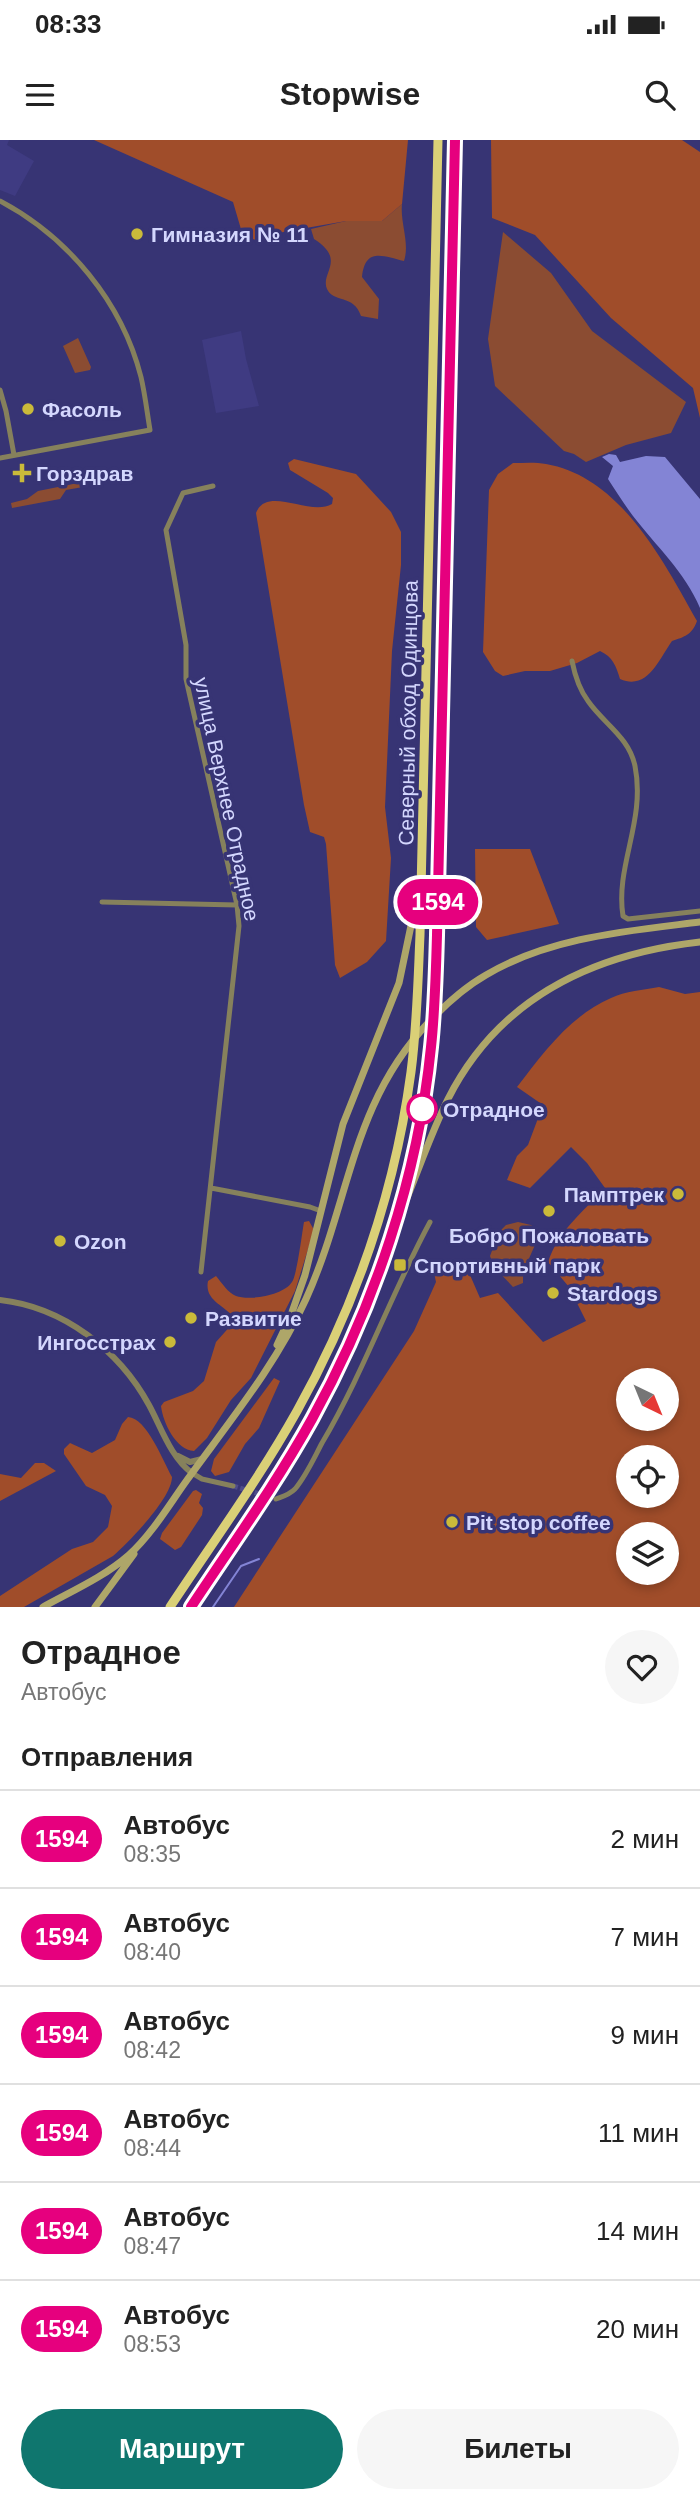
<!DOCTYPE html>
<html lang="ru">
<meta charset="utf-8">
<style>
:root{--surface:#fff;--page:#f6f6f6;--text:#222;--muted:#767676;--line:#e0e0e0;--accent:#0f766e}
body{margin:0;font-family:Arial,sans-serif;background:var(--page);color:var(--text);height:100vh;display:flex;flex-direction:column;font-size:26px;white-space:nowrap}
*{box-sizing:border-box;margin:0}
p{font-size:23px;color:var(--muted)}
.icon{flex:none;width:38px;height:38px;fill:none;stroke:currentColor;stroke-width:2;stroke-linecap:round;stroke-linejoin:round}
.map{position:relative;height:1467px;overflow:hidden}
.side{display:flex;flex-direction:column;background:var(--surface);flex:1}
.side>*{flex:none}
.badge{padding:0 14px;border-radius:23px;font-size:24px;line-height:46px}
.needle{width:46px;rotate:137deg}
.fabs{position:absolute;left:616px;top:1228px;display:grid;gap:14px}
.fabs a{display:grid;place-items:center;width:63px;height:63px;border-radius:50%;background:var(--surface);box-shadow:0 4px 10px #0003;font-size:35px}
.map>.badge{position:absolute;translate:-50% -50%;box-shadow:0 0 0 4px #fff}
h2{padding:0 21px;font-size:26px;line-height:63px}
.round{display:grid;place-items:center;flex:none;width:74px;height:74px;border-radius:37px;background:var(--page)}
.headline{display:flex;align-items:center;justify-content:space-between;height:119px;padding:0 21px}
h1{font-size:33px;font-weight:700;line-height:52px}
.action{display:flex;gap:14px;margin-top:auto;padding:14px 21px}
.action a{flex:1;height:80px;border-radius:42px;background:var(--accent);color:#fff;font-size:28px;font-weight:700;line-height:80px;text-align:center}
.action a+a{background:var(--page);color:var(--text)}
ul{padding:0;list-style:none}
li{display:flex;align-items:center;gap:21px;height:98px;padding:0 21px;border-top:2px solid var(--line)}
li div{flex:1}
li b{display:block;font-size:26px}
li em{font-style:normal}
li .badge{min-width:77px;font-weight:700;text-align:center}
.status{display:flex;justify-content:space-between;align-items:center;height:49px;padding:0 35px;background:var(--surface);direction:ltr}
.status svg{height:19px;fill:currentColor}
header{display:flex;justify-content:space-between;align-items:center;height:91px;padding:0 21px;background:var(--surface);font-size:32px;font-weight:700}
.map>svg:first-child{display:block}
.built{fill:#3f3b82}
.green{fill:#8b4c32}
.forest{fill:#a04d2a;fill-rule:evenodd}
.water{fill:#8384d5}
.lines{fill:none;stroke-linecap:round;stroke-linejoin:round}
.stream{stroke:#8384d5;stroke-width:2}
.minor-tunnel{stroke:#4f4c89;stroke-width:5;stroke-dasharray:5 2.5;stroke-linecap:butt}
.minor{stroke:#86815c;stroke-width:5}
.tertiary{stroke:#86815c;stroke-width:6}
.secondary{stroke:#aea669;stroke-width:7}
.trunk{stroke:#dad077;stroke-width:9}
.line-casing{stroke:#fff;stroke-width:16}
.line{stroke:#e6007e;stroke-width:10}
.poi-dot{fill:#caba3a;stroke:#373474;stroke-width:2.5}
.stop-dot{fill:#fff;stroke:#e6007e;stroke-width:3.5}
.labels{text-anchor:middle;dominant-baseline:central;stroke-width:7;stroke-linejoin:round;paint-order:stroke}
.poi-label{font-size:21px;font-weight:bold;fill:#d4d7fe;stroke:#373474;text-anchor:start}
.street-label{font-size:21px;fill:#d4d7fe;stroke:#373474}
.stop-label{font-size:21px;font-weight:bold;fill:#d4d7fe;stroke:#373474;text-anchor:start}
</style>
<div class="status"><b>08:33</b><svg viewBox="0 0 49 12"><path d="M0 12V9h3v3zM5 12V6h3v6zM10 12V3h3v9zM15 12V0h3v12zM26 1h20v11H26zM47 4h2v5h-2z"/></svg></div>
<header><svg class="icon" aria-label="menu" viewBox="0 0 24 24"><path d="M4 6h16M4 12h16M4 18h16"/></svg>Stopwise<svg class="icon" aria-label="search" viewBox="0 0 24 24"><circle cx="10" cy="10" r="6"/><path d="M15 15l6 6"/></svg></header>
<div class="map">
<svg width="700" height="1467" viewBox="0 0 700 1467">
<rect width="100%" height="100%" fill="#373474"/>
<path class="built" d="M0,0h9l-2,5 27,16 -19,35 -15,-6z
M241,191l5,28 13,47 -43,7 -14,-73z"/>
<path class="green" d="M402,64c-2,19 8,39 2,57 -21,-5 -39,-14 -42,16l17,22 -1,20 -17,-3c-7,-22 -28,-13 -34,-27 -7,-16 20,-29 -13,-50l-3,-10 35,-8h36z
M503,92l48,41 41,58 94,71 -15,31 -45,12 -40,17 -12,-8 -10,-3 -69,-65 -7,-47z
M78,198l13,29 -1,3 -15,3 -12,-27z
M83,342v5l-17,3 -6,9 -48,9 -1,-5 16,-4 11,-8z
M518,1082l13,3 7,5 1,6 -16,36v11l-10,4 -19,-20 -4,-11 9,-24 7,-7z"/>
<path class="forest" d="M94,0h314l-6,64 -20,17h-36l-63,11 -21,10 -19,-6 -10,-34z
M491,0h191l18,12v266l-7,-30 -82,-70 -76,-83 -43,-17z
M294,319l62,15 35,38 10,20v33l-9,86 -7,156 6,51 -5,83 -19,21 -27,16 -5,-13 -9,-121 -2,-7 -14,-5 -6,-27 -48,-292c11,-28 54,4 76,-9l1,-6 -5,-5 -38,-23 -2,-7z
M513,323c11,0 23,-1 33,1 75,13 117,97 151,157 -5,14 -13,16 -25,20 -13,18 -24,50 -52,38 -4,-13 -7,-22 -20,-28l-23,12 -27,8h-25l-22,5 -8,-5 -12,-19 6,-162 9,-16z
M475,709h55l29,75 -72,16 -11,-13z
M659,847l26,7 15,-2v615h-466l180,-276 22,-49 -4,-19 20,4 18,8 10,23 18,-5 45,49 43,-21 -17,-34 -21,-25c11,-32 35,-50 57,-74l-18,-25 -16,-16 -41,41 -23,-8 10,-24 11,-11 15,-40 -26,-18c27,-35 53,-71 94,-89 14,-7 33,-8 48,-11zM628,1241h39v38h-39zM628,1318h39v38h-39zM628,1395h39v38h-39z
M309,1081l5,9 -19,61 -44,87 -20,22 -24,38 -13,13c-18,-1 -31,-28 -33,-45l3,-4 29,-11 11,-10 12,-39 17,-19 1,-5c-9,-13 -30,-17 -26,-37l8,-5c6,7 12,17 20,20 14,5 48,-1 56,-14 5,-7 10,-49 12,-60z
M274,1238l6,3 -21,47 -14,16 -16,28 -14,4 -4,-5 3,-12z
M128,1277c19,1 35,44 44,60 0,21 -43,65 -59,79l-89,51h-24v-11l72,-47 21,-7 15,-15 4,-21 -7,-11 -19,-9 -22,-32v-5l6,-6 22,10 23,-13 7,-16z
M35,1323h9l12,8 -56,30v-27l21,4z
M196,1350l6,4 -3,9 4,5 -1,7 -21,32 -6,3 -15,-11 2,-6 31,-42z"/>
<path class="water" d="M609,314l7,1 4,7 26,-6 19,1 35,42v109c-15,-36 -44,-62 -67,-92 -9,-12 -17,-25 -25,-37l5,-13 -11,-9z"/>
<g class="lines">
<path class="stream" d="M213,1467l28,-41 18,-7"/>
<path class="minor-tunnel" d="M233,1346l43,13"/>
<path class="minor" d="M0,61c68,36 122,101 141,176 4,17 6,35 9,53l-150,28
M0,250l6,21 8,44
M572,521c3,15 7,28 16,40 16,23 41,36 47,65 11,55 -20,100 -12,150l5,3 72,-8
M102,762l135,3
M211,1048l99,19 11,4
M201,1132l38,-346 -2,-21 -51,-226v-34l-20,-115 17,-37 30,-7
M192,1333l10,6 31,7
M276,1359c8,-3 13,-4 19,-10 11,-13 19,-31 27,-46 42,-71 69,-149 108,-221"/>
<path class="tertiary" d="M0,1160c63,7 119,50 149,105 12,22 22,53 43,68
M178,1316l12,6 12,-3"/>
<path class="secondary" d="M401,1072c16,-37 29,-77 47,-113 51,-101 145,-145 252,-157
M277,1205l14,-30 14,-40 38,-151 56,-141 18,-86
M43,1467c29,-16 61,-30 86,-52 23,-21 40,-50 58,-75 42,-58 89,-115 119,-181 44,-97 45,-196 123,-277 17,-18 36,-35 57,-47 64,-38 142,-44 214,-53
M95,1467l39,-53"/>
<path class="trunk" d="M170,1467c43,-65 89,-128 127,-196 58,-104 98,-220 114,-339 6,-46 7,-92 9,-137l18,-795
M191,1467c41,-62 85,-123 121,-188 63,-113 103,-238 119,-367 4,-39 5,-78 6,-117l18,-795"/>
</g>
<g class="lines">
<defs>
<path id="line" d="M191,1467c41,-62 85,-123 121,-188 63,-114 106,-242 119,-372 4,-37 5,-75 6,-112l18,-795"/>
</defs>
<use href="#line" class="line-casing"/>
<use href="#line" class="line"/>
</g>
<g class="poi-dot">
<circle cx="137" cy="94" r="7"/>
<circle cx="28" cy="269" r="7"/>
<path d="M18.5 322.5h7v7h7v7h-7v7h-7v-7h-7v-7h7z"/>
<circle cx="678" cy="1054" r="7"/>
<circle cx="549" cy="1071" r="7"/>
<circle cx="60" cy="1101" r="7"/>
<rect x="393" y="1118" width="14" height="14" rx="3.5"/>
<circle cx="553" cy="1153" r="7"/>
<circle cx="191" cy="1178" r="7"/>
<circle cx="170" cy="1202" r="7"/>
<circle cx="452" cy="1382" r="7"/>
</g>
<circle class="stop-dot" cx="422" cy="969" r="14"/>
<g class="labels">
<g class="poi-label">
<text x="151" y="94">Гимназия № 11</text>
<text x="42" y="269">Фасоль</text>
<text x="36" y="333">Горздрав</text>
<text x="664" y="1054" text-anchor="end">Памптрек</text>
<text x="549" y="1095" text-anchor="middle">Бобро Пожаловать</text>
<text x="74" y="1101">Ozon</text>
<text x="414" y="1125">Спортивный парк</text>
<text x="567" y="1153">Stardogs</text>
<text x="205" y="1178">Развитие</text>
<text x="156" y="1202" text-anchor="end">Ингосстрах</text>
<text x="466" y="1382">Pit stop coffee</text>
</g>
<g class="street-label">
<text transform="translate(408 573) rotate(-89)">Северный обход Одинцова</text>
<text transform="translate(227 659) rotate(78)">улица Верхнее Отрадное</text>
</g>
<g class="stop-label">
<text x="443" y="969">Отрадное</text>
</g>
</g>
</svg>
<div class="fabs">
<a><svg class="needle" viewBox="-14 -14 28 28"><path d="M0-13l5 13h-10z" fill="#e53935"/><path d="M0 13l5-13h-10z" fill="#767676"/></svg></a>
<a><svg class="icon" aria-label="locate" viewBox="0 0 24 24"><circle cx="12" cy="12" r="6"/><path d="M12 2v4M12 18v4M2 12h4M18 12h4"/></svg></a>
<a><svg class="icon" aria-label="layers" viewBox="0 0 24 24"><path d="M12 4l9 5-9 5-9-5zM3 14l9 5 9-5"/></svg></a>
</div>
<b class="badge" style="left:438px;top:762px;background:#e6007e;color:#fff">1594</b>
</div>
<section class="side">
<div class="headline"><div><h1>Отрадное</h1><p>Автобус</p></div><a class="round"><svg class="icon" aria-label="heart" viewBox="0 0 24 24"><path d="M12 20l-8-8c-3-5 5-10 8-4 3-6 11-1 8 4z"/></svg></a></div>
<h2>Отправления</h2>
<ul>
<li><span class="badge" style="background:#e6007e;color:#fff">1594</span><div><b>Автобус</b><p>08:35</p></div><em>2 мин</em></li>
<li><span class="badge" style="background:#e6007e;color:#fff">1594</span><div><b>Автобус</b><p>08:40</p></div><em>7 мин</em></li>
<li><span class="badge" style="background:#e6007e;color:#fff">1594</span><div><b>Автобус</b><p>08:42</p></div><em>9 мин</em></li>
<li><span class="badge" style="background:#e6007e;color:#fff">1594</span><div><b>Автобус</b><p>08:44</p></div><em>11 мин</em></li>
<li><span class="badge" style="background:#e6007e;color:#fff">1594</span><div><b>Автобус</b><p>08:47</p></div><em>14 мин</em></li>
<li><span class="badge" style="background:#e6007e;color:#fff">1594</span><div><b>Автобус</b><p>08:53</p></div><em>20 мин</em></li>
</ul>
<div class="action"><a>Маршрут</a><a>Билеты</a></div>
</section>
